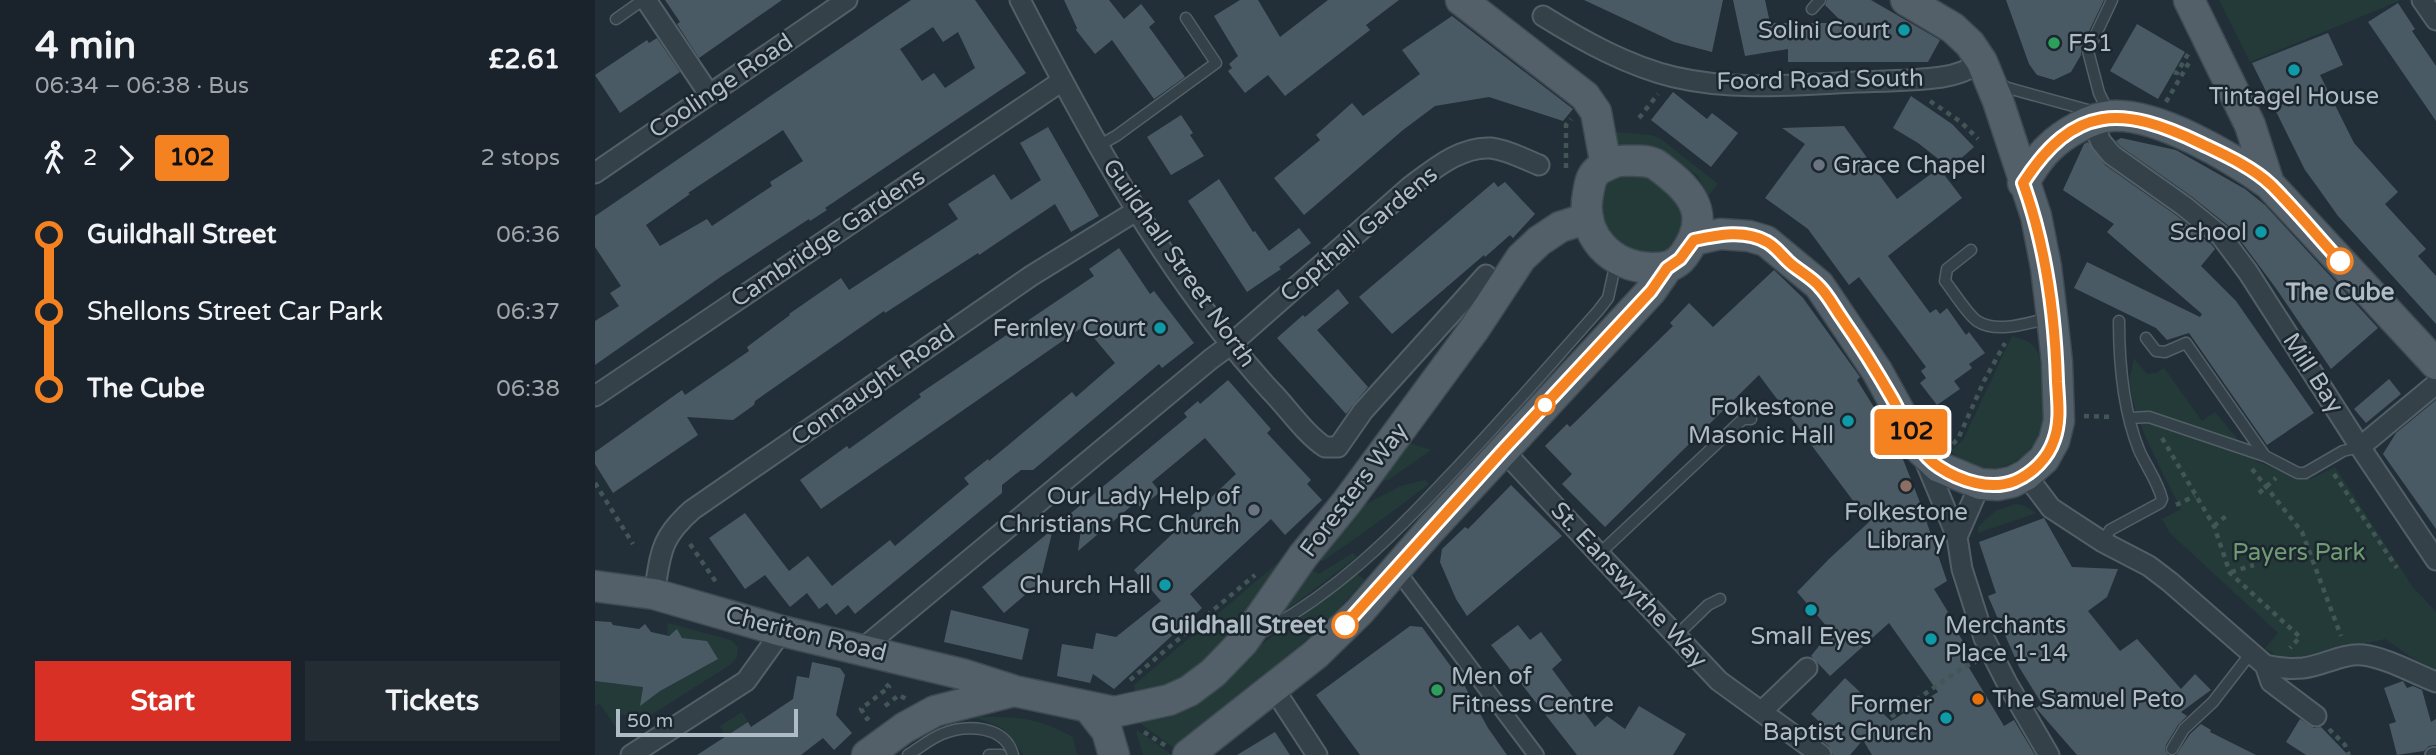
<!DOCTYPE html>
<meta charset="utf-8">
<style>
:root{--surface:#1a232b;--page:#232b33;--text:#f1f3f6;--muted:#9fa4a9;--accent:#d93025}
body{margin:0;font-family:"Varela Round",sans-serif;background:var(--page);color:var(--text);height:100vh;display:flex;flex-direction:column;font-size:26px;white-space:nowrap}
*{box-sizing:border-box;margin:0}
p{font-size:23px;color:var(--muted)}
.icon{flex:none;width:38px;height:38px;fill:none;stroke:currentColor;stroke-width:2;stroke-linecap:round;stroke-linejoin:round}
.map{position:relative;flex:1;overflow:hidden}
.sheet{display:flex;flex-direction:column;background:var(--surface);width:595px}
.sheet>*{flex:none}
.badge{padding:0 14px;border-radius:5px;font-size:24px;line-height:46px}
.scale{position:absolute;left:21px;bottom:18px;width:182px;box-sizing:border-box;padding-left:7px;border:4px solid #b0bcc5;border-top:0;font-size:19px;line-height:24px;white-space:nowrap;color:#b0bcc5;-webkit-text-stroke:5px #1b262e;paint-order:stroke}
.map>.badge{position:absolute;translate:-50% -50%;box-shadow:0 0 0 4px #fff}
.legs{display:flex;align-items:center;gap:10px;height:77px;padding:0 35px;font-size:23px}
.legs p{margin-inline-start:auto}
.overview{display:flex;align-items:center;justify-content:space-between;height:119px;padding:0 35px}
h1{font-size:38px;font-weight:800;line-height:52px}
.button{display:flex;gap:14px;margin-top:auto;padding:14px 35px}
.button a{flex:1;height:80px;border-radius:0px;background:var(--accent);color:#fff;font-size:28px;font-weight:800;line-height:80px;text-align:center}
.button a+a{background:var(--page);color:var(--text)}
ul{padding:0 35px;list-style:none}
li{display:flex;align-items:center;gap:24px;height:77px;font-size:26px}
li i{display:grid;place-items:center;width:10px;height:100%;margin:0 9px;background:currentColor}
li i::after{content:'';width:18px;height:18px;margin:-9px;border:5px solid;border-radius:50%;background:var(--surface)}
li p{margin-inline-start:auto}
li:first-child i{background:linear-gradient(#0000 50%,currentColor 0)}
li:last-child i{background:linear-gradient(currentColor 50%,#0000 0)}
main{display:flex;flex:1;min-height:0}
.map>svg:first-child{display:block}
.green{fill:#243a38}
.building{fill:#4a5a64;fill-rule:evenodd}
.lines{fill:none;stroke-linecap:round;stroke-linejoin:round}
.service-casing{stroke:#535f67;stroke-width:13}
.pedestrian-casing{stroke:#535f67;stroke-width:18}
.minor-casing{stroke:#535f67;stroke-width:23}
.primary-casing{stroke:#3f4a52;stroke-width:33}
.path{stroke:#415655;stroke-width:4.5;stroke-dasharray:5 5;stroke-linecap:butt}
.service{stroke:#354149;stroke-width:10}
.pedestrian{stroke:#354149;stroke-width:14}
.minor{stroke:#354149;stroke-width:19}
.primary{stroke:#536069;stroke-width:30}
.line-1-casing{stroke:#fff;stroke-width:16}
.line-1{stroke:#f58220;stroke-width:10}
.culture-dot{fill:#0f9aa8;stroke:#1b262e;stroke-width:2.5}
.leisure-dot{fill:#2e9e5b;stroke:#1b262e;stroke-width:2.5}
.worship-dot{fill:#6b7280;stroke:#1b262e;stroke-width:2.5}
.stop-1-dot{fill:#fff;stroke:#f58220;stroke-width:3.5}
.education-dot{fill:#8d6e63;stroke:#1b262e;stroke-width:2.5}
.food-dot{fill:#e8710a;stroke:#1b262e;stroke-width:2.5}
.labels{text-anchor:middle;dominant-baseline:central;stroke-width:5;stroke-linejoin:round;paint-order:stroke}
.poi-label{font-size:24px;fill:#b0bcc5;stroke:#1b262e;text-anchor:end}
.street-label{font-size:24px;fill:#b0bcc5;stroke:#1b262e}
.stop-label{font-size:24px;font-weight:bold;fill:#b0bcc5;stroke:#1b262e}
.park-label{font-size:24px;fill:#709a72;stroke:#1b262e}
</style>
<main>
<section class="sheet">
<div class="overview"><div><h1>4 min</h1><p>06:34 – 06:38 · Bus</p></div><b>£2.61</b></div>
<div class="legs"><svg class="icon" aria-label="walk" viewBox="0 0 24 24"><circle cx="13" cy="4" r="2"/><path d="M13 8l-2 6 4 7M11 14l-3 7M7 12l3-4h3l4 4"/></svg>2<svg class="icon" aria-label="forward" viewBox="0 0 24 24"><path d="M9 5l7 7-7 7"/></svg><b class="badge" style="background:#f58220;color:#111">102</b><p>2 stops</p></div>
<ul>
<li><i style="color:#f58220"></i><b>Guildhall Street</b><p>06:36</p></li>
<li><i style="color:#f58220"></i><span>Shellons Street Car Park</span><p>06:37</p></li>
<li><i style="color:#f58220"></i><b>The Cube</b><p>06:38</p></li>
</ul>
<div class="button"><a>Start</a><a>Tickets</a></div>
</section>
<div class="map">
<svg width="1841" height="755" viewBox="0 0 1841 755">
<rect width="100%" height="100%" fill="#222f39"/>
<path class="green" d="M1624,0h179l1,1 -149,61z
M1020,132l36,3 10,4 57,45 -10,12 -10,-20 -35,-26 -19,-5 -26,2 -4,-4z
M1036,171c25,6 59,28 51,58 -2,9 -4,13 -11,18 -46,33 -115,-54 -40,-76z
M1417,336c9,3 17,4 23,12 7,9 6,21 7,31 1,15 3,30 1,44 -6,33 -44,55 -75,42 -7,-3 -12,-9 -17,-14l12,-11z
M1539,358l13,16 9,-1 8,-5 38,53 13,-9 41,49 36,15 19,3 24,-12 77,119 24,26v62l-51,-35 -88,20h-15l-17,-11 13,-15 -108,-100 -8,-14 19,-10c-15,-30 -52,-97 -51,-129 0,-7 3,-15 4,-22z
M811,442l25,8 -43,30 -13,3z
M830,480l4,4 -45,34 -61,43 -3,-2 36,-50 45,-23z
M1420,504l8,1 13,8 -58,20v-6l17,-16z
M758,553l4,4 -73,55 -3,-4 31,-38 7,4z
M698,557c-34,42 -78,112 -131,131 -8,3 -18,4 -27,6l-1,-9 146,-124z
M762,574l8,6 -40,43 -148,127 -39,-28 113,-70z
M73,623l63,17 7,7 -1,10 -7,8 -98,62 -2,-11 -11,-2 -2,15 -17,-25 -5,2v-33c20,19 30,9 50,-3l-3,24 65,-53 -25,-3 -3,-5 -12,2z
M147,712l6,10 -22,14 -6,-10z
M380,717c41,0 61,-1 98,20l4,18h-53l-22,-27z
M543,731l34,24h-29l-7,-23z"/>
<path class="building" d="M70,0h117l-83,58 -22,-34 3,-2z
M316,0h64l51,73 -201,135 2,2 -17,11 -1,-2 -87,57 -127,89v-44l24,-15 -9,-13 11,-7 -26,-39v-31zM338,27l10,15 15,-10 17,36 -30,20 -11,-15 -12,8 -22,-32zM188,130l20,31 -33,21 2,4 -60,40 -5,-7 -47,27 -14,-21 44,-31 -2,-1z
M469,0h45l15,19 17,-15 14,18 -6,5 36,50 -31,22 -42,-59 -17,14 -19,-24 1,-2z
M645,0h18l22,37 48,-37h71l-33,25 4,5 -85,66 -17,-21 -23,18 -17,-22 4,-3 -3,-4 9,-8 -24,-40z
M989,0h139l-11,52 -38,-10z
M1138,0h32l5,23h73l-18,-18 2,-5h44l69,40 -12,22h-140v-13l-43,7z
M1411,0h98l-23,48v7l-10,17 -17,8 -17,-5 -8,-11z
M1803,3l17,26 -3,2 24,35v55l-68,-99z
M857,16l121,93 -10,12 -74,-24 -54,9 -32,24 -99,85 -30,-37 46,-38 -4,-5 36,-32 11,13 57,-42 -18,-24z
M1542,24l48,28 -27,47 -48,-28z
M1733,33l15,32 -23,10 34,68 44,49 -13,12 41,45 -8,7 18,20v48l-98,-108 -22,-31 -11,-15 -53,-107z
M62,38l23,34 -60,41 -25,-38 52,-35 2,3z
M1078,92l34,27 5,-6 26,20 -27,34 -60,-47z
M1316,96l41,28 22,23 -24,21 -32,-25 -25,-15z
M586,115l12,18 -3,2 14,21 -33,19 -24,-38z
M1249,126l53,73 42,-31 23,30 -74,58 42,57 6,-4 4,5 7,-6 19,27 3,-3 16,21 -16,11 3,4 -18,13 6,8 -23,16 -17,-22 6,-5 -5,-7 5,-4 -67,-90 -10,8 -41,-56 -43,-31 40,-54 -23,-16z
M453,127l51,89 -28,16 -16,-28 -76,51 -1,-2 -93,60 -1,-2 -129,90 -1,4 -21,15 -46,-3 11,18 -85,58 -18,-29v-12l87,-62 3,5 64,-44 -2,-4 43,-32 -1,-1 52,-36 8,12 109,-71 -10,-15 46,-30 17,26 30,-20 -21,-37z
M1526,138l55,12 69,39 20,16 113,123 -47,41 -56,-82 -44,-59 -40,-32 -71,-50 -4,-5z
M1493,142l17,23 72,51 35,29 3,4 -14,17 35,35 78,112 -47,32 -78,-112 -22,7 -11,-12 -82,-40 13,-26 113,55 2,-3 -95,-82 7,-8 -51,-34 21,-46z
M624,179l34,53 2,-1 14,20 30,-23 12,15 -32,24 2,2 -34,23 -59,-91z
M899,182l4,5 7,-5 30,32 -22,24 -3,-3 -25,22 -1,-2 -92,79 -33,-37z
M524,248l31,46 4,-3 40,52 -32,25 -3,-4 -126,106h-12l-19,15v8l-147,121 -7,-9 -12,10 -9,-12 -8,6 -12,-16 -17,14 -25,-32 -20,14 -36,-51 36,-25 44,58 19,-15 24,30 58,-46 5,6 74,-62 -5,-6 24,-19 1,2 83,-69 4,5 39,-34 -31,-37 -263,183 -21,-29 47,-34 2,3 72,-52 -2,-3 175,-118 -5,-7z
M1179,270l29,28 52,72 5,7 -3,3 40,64 22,56 28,81 -13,8 14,23 -2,2 20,32 -7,5 45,75 10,-6 21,35h-163l-9,-15 -13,15h-17l-4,-9 -9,-7 9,-8 -18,-17 34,-36 46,43 47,-29 -49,-69 -59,53 -19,-20 16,-20 -3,-3 5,-4 -32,-37 32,-33 40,-37 -110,-147 -154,152 -43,-43 10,-10 -27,-28 22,-22 3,3 103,-101 -3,-3 19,-20 24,24z
M743,289l11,14 -32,27 51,57 -22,27 -69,-76 26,-23 2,2z
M1794,379l12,15 -35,29 -12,-14z
M633,380l43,49 -4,4 44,47 -4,4 15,16 -37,35 -14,-16 -81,75 12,14 -88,81 -21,-15 -3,9 -33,-7 5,-32 31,5 3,-16 20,4 45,-36 -27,-31 102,-96 -31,-36 -53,44 8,10 -19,16 -5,-6 -58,49 4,-29 -17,-4 122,-101 -3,-4 14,-12 2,3z
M1841,400v129l-53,-75 13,-21z
M916,485l51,51 -95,80 -11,-17 -16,-37 2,-13 23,-22 3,2z
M1449,518l28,49 46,2 -11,28 -19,14 32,40 17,-12 44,50 14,-15 16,16 -30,22 6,4 -9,9 -12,20 -1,5 3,5h-91l-41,-47 6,-4 -23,-37 -31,-71 8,-3 -17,-51z
M458,529l-13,53 -36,31 -22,-26z
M356,610l78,19 -7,31 -78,-18z
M0,621l16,1 2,3 26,4 6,-5 6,8 18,4 8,-7 5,9 25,3 11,18 -58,32 -20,15 3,-19 -48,-6z
M923,625l12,15 11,-8 21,28 -10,9 43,58 12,-11 18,13 14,-23 47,28 -13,21h-96l-86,-110z
M815,626l12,1 41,56 25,45 19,27h-147l-44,-60z
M217,662l28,6 5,7 -9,40 16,18 -18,17 -11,-12 -22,17h-104l51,-33 3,5 42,-28 4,-23 12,2z
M1808,681l4,7 6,-2 9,4 9,32 5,-3v26l-7,1 -5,5 -27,4 -8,-31 7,-2 -12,-34z
M1705,719l14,9 7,-1 27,28h-42l-20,-13z
M1606,724l10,6 -1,2 46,23h-80l14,-21z
M680,732l15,23h-53z"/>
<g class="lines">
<defs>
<path id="service" d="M1217,9l8,-9
M21,19l27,-19
M1403,83l10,5 87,24
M1514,113l-10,-20 -11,-42 24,-51
M503,146l18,-10 100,-73 -30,-45
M1376,250l-24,19 -2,12c8,10 22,33 32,40 20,13 51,2 72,-3
M1551,338l10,13 9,1 21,-9 79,113
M1534,418l20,-1 116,39 33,17h7l38,-22 17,-4
M1508,542l7,-12 50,-27 2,-4c-4,-17 -16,-33 -23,-49 -16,-40 -20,-86 -20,-129
M1004,554l144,-135h8
M667,632c72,-38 130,-95 185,-154 52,-54 101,-111 151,-167l10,-13 8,-36
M1081,636l32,-31 12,-6
M1577,749l12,-20 29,-27 38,-49
M313,755c11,-7 22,-16 34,-21 24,-10 63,-9 71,21
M394,755h12"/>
<path id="pedestrian" d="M801,569l140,186
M1838,755h3"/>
<path id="minor" d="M51,0l63,94
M425,0c71,137 145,275 250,390 18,18 34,43 55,57h13l25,-36 123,-136
M1827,0l14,20
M948,16c40,25 85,50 131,61 59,14 122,8 182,5 28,-1 58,-1 86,-5 15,-2 27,-7 40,-15
M1497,121l9,21 11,13 72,51 37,30 27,36 112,175 76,113
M0,173l252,-173
M0,396l467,-315
M1765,447l76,-63
M908,450l96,104 120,127 102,74
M1329,458l33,79 5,32 22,69 23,45 42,72
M1431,475l25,33 52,34 46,24 21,16 95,83 6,17 45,34
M1362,537l23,-53
M59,594c7,-40 5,-55 38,-84l339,-234 105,-65
M267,649l349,-290 19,-14 181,-159c23,-17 50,-40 80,-38 17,2 33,11 48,17
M1670,665c12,3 25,4 38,3 20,-2 39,-15 60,-13 24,3 50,18 73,27
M679,689l43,66
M1167,711l45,-43
M36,755l115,-74 36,-50"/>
<path id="primary" d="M866,0l124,96 11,16 10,54
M1594,0l61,125 19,59 167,180
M1022,161c12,0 27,-2 38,3 5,3 12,9 17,13 29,24 34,47 12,78 -9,12 -19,13 -33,13 -40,-1 -71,-33 -63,-74 2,-10 2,-17 10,-24 6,-4 13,-6 19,-9z
M1428,183c8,-12 15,-25 26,-35 14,-14 41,-30 62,-32 47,-3 120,41 158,68
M1099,240l26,-6 29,2 17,5 53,44 58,86 43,78 19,18 41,17 17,1 15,-3 14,-7 18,-16 10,-18 5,-20 -2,-59 -5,-45 -6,-50 -10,-51 -38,-115 -16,-39 -12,-18 -17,-16 -47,-28
M0,586l59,8 128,37 180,43 50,16
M494,708l18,23 7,24
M272,755l37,-27 31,-17 79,-20 100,21 55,-12 20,-9 24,-18 30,-31 60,-86 44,-54 128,-174 46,-70 18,-17 21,-14 28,-9
M593,755l128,-101 44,-43 71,-82 220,-238 16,-23"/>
</defs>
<use href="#service" class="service-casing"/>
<use href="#pedestrian" class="pedestrian-casing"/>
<use href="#minor" class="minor-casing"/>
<use href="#primary" class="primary-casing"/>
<path class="path" d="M1579,72l3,1 11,-19
M1335,101l31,21 17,17
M1571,102l24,-41
M1044,118l19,-24
M971,168v-43l5,-6
M1489,416l30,1
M1567,438l52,88 16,47 70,64 -10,11
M1358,444l5,-5 26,-58 21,-38
M1657,469l50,63 39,104
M1739,474l63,94
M0,483l38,61
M1664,493l17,-15
M1581,505l19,-9
M1619,526l12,-10 2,3
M95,544l28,41
M1636,572l23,-7
M535,680l125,-105
M290,706l14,-11 7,4
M274,717l-2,2 -6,-10 28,-22 -3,-3
M1296,717l73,-50 12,-5
M1734,729l16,16 4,10
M549,732l22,14"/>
<use href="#service" class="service"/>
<use href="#pedestrian" class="pedestrian"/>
<use href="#minor" class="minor"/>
<use href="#primary" class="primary"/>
</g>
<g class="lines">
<defs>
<path id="line-1" d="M750,625l158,-175 148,-159 16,-23 13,-9 14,-19c23,-5 51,-11 73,2 9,5 15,14 23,21 9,8 21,14 29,23 9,9 15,21 22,31 18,26 35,53 51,81 13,23 24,54 47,69 21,14 52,24 76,14 18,-8 33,-23 39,-41 7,-19 4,-39 3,-58 -2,-67 -11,-136 -34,-199 51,-79 99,-78 179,-39 23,11 50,23 69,41 24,24 46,51 69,76"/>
</defs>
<use href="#line-1" class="line-1-casing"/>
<use href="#line-1" class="line-1"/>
</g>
<g class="culture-dot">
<circle cx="1309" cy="30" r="7"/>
<circle cx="1699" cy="70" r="7"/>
<circle cx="1666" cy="232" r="7"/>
<circle cx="565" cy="328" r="7"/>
<circle cx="1253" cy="421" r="7"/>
<circle cx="570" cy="585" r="7"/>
<circle cx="1216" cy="610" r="7"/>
<circle cx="1336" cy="639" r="7"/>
<circle cx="1351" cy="718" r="7"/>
</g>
<g class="leisure-dot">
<circle cx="1459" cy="43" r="7"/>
<circle cx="842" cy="690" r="7"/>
</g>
<g class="worship-dot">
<circle cx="1224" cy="165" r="7"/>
<circle cx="659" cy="510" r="7"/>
</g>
<g class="stop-1-dot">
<circle cx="1745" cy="261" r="12"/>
<circle cx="950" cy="405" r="9"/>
<circle cx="750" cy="625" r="12"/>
</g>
<circle class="education-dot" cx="1311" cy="486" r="7"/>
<circle class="food-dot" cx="1383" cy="699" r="7"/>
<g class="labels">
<g class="poi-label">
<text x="1295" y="30">Solini Court</text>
<text x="1473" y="43" text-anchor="start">F51</text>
<text x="1699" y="96" text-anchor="middle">Tintagel House</text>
<text x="1238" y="165" text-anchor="start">Grace Chapel</text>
<text x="1652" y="232">School</text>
<text x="551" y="328">Fernley Court</text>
<text x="1239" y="407">Folkestone<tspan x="1239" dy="28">Masonic Hall</tspan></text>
<text x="645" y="496">Our Lady Help of<tspan x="645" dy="28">Christians RC Church</tspan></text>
<text x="1311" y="512" text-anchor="middle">Folkestone<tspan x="1311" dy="28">Library</tspan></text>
<text x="556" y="585">Church Hall</text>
<text x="1350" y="625" text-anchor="start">Merchants<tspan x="1350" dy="28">Place 1-14</tspan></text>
<text x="1216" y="636" text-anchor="middle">Small Eyes</text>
<text x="856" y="676" text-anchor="start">Men of<tspan x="856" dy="28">Fitness Centre</tspan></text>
<text x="1397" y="699" text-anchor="start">The Samuel Peto</text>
<text x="1337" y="704">Former<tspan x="1337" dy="28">Baptist Church</tspan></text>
</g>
<g class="street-label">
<text transform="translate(1225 80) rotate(-1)">Foord Road South</text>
<text transform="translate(126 86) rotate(-34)">Coolinge Road</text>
<text transform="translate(764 234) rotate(-40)">Copthall Gardens</text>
<text transform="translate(233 238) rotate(-34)">Cambridge Gardens</text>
<text transform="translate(584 263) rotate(55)">Guildhall Street North</text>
<text transform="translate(1718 373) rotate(57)">Mill Bay</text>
<text transform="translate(278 385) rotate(-35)">Connaught Road</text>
<text transform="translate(759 490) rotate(-53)">Foresters Way</text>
<text transform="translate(1034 585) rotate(47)">St. Eanswythe Way</text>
<text transform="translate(211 634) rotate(14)">Cheriton Road</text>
</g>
<g class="stop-label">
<text x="1745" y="292">The Cube</text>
<text x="731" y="625" text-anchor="end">Guildhall Street</text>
</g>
<g class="park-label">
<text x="1704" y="552">Payers Park</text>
</g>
</g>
</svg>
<div class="scale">50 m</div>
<b class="badge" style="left:1316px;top:432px;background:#f58220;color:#111">102</b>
</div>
</main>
